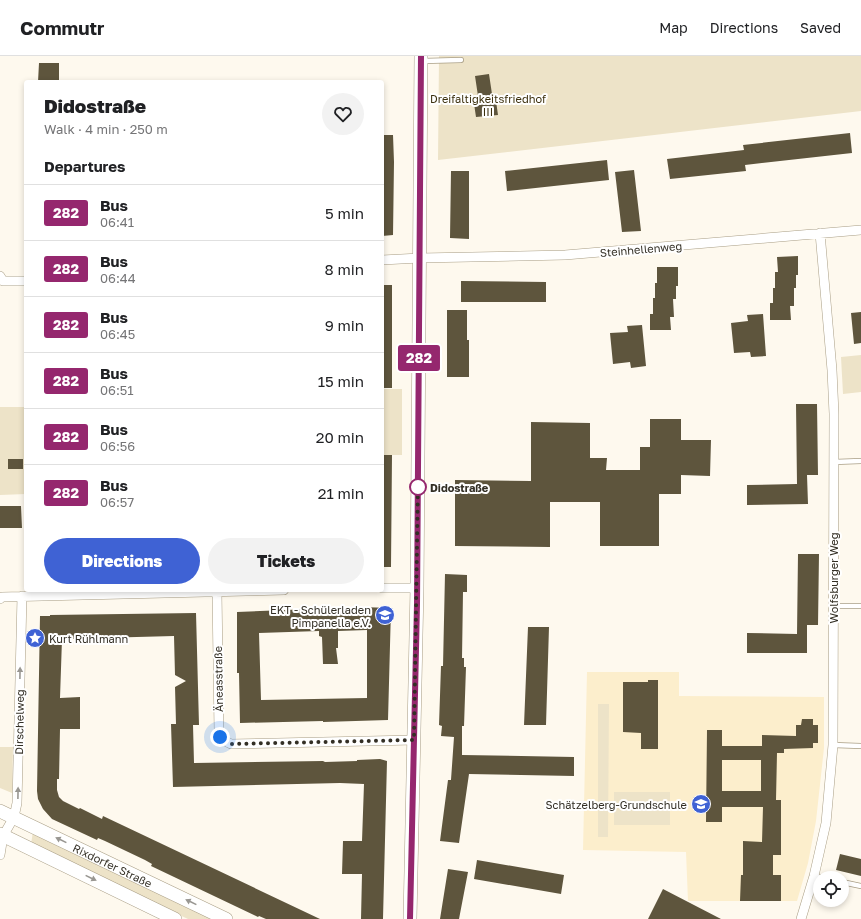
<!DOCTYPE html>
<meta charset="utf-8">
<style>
:root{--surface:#fff;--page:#f2f2f2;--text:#202124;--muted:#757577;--line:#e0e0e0;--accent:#3f62d4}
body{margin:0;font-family:"Golos Text",sans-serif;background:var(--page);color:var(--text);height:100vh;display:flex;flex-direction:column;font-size:15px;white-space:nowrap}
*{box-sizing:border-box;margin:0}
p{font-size:13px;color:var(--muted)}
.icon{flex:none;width:22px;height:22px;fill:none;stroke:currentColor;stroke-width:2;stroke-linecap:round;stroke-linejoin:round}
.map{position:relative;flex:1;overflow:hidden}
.drawer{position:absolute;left:24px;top:24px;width:360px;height:512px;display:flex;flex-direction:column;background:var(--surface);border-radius:4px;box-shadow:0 2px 6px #0003}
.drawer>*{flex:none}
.badge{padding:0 8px;border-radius:3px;font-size:14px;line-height:26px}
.tools{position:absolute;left:813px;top:815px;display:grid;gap:8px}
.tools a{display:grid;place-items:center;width:36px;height:36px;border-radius:50%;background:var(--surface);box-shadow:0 2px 6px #0003;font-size:20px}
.you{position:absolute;width:20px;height:20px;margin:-10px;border:3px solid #fff;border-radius:50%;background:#1a73e8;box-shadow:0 0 0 6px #1a73e833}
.map>.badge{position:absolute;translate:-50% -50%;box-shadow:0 0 0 2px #fff}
h2{padding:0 20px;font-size:15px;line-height:36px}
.round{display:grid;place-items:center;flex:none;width:42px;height:42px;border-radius:21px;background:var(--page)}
.headline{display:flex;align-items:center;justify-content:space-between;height:68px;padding:0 20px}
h1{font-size:19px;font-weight:800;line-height:30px}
.cta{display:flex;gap:8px;margin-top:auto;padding:8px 20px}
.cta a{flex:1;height:46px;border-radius:24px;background:var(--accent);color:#fff;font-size:16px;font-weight:800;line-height:46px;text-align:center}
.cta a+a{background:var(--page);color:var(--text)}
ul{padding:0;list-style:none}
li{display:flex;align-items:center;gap:12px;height:56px;padding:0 20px;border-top:1px solid var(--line)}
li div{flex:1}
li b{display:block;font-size:15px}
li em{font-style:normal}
li .badge{min-width:44px;font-weight:700;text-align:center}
header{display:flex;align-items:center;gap:24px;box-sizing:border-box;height:56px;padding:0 20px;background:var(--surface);border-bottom:1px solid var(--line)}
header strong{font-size:19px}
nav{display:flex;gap:22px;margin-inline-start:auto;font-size:14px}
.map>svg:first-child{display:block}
.built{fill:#fceecc}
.green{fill:#ede3c8}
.building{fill:#5e553d;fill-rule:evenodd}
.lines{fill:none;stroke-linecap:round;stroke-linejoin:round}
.lane-casing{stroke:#a99e85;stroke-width:6}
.street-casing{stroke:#a99e85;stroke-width:10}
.secondary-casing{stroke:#a99e85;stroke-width:14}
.lane{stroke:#fff;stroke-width:4.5}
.street{stroke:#fff;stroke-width:9}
.secondary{stroke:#fff;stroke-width:13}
.oneway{fill:#999792}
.line-casing{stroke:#fff;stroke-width:9}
.line{stroke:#95276e;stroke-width:6}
.walk{stroke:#332f25;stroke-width:4;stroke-dasharray:0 7.2}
.stop-dot{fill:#fff;stroke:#95276e;stroke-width:2}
.labels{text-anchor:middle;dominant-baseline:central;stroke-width:4;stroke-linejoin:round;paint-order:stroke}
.park-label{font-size:11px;fill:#3c300e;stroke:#fff}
.street-label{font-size:11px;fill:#332f25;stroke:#fff}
.stop-label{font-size:11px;font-weight:bold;fill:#332f25;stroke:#fff;text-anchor:start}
.poi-label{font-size:11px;fill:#332f25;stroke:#fff;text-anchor:end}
</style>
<header>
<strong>Commutr</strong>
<nav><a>Map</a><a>Directions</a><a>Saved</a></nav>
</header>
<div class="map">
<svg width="861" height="863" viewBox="0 0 861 863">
<rect width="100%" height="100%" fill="#fef9ee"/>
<path class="built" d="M587,616h92v24l145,1v51l-8,73 -8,42 -11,38h-109l-2,-49 -103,-2z"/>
<path class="green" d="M439,0h422v55l-423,49z
M861,299v37l-18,2 -2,-37z
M382,333h20v66h-20z
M0,351h26v87l-26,1z
M598,648h11l-1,133h-10z
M0,691h13l-1,46 -12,-5z
M614,736h56v33h-56z
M33,775l183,88h-28l-157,-74z"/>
<path class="building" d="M39,7h20v19h-21z
M489,18l3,20h3l3,21 -22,2 -3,-20 5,-1 -3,-20z
M850,77l2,20 -107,12 1,6 -76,8 -3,-20 77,-9 -1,-5z
M382,79h11l1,27 -1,73 -11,1z
M607,104l2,20 -102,11 -2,-20z
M634,114l7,61 -19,1 -7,-60z
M451,115h18v68l-19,-1z
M798,200v19h-2v13h-2v18h-4l1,14h-21v-17h3v-15h2v-16h3l-1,-15z
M657,211h21v19h-2v13h-3l1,18h-4l1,13h-21v-16h3v-16h2v-15h2z
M461,225l85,1v20h-85z
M382,229h10v103h-10z
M447,254h20v30h2v37h-22z
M861,256v31l-7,1 -3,-31z
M763,258l3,42 -15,1 -1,-5 -16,1 -3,-30 17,-2 -1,-6z
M642,269l4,41 -15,2 -1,-6 -17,2 -3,-31 18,-1 -1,-6z
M796,348h21l1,71h-11l1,29 -61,1v-20l50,-1z
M650,363h31v21h30l-1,36 -29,-1v19h-22v52h-59v-44h-50v45l-95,-1v-66l76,1v-59l59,1v35h17l-1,12h34v-23h10z
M382,399h10l-1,112h-9z
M8,403h15v10h-15z
M0,450h21l1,22h-22z
M798,498h21l-1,71h-11v28h-60v-20l50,1z
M445,518l22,1v17h-4l-1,66h2v9h2l-2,59h-2v29l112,2v19l-105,-2 -10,69 -19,-2 8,-61h3l3,-43 -13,-1 1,-10 -3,-1 2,-59h2z
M361,551l30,1 -3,112 -65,2v-1l-83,2 -1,-50h-2v-61zM367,574v68l-106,2 -2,-67 60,-2v5l3,1 1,27h15l-2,-16h2v-17z
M196,557l3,112h-6l1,38 129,-2 2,1 32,-1v-1l23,-1 7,2 -4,158h-22l1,-45h-20l1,-33h19l2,-57 -24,-1 -167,4 -2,-63h5l-1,-37 11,-6 -11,-6 -1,-39 -112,3 -2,59 20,-1v32h-20l-1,50h-2v11l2,7 4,4 16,8 1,-1 22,11 1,-3 217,103h-54l-7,-3 -1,1 -107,-51 1,-2 -7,-4 -40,-19 -7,-3 -1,2 -45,-21 -9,-10 -5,-10 -1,-8 3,-175h10v-1z
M528,571h21l-3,98h-22z
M648,624h10v69h-17v-16l-18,-1v-50h25z
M802,663h11v6h5v18h-5v5l-29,1v4h-7l-1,47h5v55h-8v20h8v26h-41l1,-26h2v-34l19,1 1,-35h-41v15h-16l1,-92h15v16h40v-11l34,1v-11h5zM722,704h39v31h-39z
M840,798l21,5v17l-25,-6z
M477,804l87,15 -3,19 -87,-15z
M448,813l20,3 -9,47h-19z
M663,833l58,30h-73z"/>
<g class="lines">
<defs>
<path id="lane" d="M423,5l38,-1
M834,406l27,-1
M833,550h28
M833,689l28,1
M814,820l11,2
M842,826l19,4"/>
<path id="street" d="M382,204l38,-2 145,-3 296,-25
M0,220l3,5h23
M382,532h35
M217,536l2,140c2,7 6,9 12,12l183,-4
M0,543l2,-2 40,-1 242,-6
M0,799l3,-19 11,-19 3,-14 5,-207
M801,863l13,-43 12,-53 7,-78 1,-331 -2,-44 -12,-137"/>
<g id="secondary">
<path id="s1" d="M0,755l226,108"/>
<path d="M0,778l175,85"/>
<path d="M410,863l7,-331 4,-532"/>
</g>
</defs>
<use href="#lane" class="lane-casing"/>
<use href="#street" class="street-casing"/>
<use href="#secondary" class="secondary-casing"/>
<use href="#lane" class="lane"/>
<use href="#street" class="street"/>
<use href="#secondary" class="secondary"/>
</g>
<defs><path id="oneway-solid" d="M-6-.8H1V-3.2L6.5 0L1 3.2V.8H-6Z"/></defs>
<g class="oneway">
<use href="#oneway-solid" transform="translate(20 617) rotate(-89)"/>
<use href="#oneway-solid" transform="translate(18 737) rotate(-89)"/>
<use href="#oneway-solid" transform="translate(61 784) rotate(-154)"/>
<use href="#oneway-solid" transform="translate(91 822) rotate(26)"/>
<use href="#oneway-solid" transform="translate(191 846) rotate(-154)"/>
</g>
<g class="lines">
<defs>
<path id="line" d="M410,863l7,-315 4,-548"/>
</defs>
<use href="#line" class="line-casing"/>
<use href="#line" class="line"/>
<path class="walk" d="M220,681l5,5 6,2 183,-4 4,-258v5"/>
</g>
<defs>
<symbol id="school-disc" viewBox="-11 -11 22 22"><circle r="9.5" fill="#3f62d4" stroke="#fff"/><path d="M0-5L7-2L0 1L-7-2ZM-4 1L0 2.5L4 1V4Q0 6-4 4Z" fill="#fff"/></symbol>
<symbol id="sight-disc" viewBox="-11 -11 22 22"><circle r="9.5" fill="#3f62d4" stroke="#fff"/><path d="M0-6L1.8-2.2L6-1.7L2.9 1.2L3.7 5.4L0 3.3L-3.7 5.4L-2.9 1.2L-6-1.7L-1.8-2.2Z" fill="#fff"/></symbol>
</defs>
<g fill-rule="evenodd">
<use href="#school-disc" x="374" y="548" width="22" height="22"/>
<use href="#sight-disc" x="24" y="571" width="22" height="22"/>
<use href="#school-disc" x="690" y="737" width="22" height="22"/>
</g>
<circle class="stop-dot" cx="418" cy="431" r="8"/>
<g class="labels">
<g class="park-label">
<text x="488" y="42">Dreifaltigkeitsfriedhof<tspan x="488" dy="13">III</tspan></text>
</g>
<g class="street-label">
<text transform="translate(641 193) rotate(-5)">Steinhellenweg</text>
<text transform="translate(833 522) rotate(-90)">Wolfsburger Weg</text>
<text transform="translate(218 623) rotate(-91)">Äneasstraße</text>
<text transform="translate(19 666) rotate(-89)">Dirschelweg</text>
<text stroke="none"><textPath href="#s1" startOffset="125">Rixdorfer Straße</textPath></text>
</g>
<g class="stop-label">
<text x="430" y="431">Didostraße</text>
</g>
<g class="poi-label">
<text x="371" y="553">EKT - Schülerladen<tspan x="371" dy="13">Pimpanella e.V.</tspan></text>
<text x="49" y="582" text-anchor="start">Kurt Rühlmann</text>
<text x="687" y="748">Schätzelberg-Grundschule</text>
</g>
</g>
</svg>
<div class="tools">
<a><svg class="icon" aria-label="locate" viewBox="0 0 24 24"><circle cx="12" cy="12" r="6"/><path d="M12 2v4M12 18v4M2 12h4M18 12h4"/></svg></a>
</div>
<div class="you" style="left:220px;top:681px"></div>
<b class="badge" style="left:419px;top:302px;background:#95276e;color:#fff">282</b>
<section class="drawer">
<div class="headline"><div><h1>Didostraße</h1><p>Walk · 4 min · 250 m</p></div><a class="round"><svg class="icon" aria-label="heart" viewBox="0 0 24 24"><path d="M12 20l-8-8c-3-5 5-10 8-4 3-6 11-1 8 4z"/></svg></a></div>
<h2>Departures</h2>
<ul>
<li><span class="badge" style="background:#95276e;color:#fff">282</span><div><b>Bus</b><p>06:41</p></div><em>5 min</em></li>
<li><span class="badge" style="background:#95276e;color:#fff">282</span><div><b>Bus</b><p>06:44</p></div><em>8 min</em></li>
<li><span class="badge" style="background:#95276e;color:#fff">282</span><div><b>Bus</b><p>06:45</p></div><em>9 min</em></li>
<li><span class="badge" style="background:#95276e;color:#fff">282</span><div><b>Bus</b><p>06:51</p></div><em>15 min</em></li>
<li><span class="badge" style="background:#95276e;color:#fff">282</span><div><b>Bus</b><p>06:56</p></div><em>20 min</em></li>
<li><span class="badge" style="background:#95276e;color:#fff">282</span><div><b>Bus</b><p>06:57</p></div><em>21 min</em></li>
</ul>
<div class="cta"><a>Directions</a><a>Tickets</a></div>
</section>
</div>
